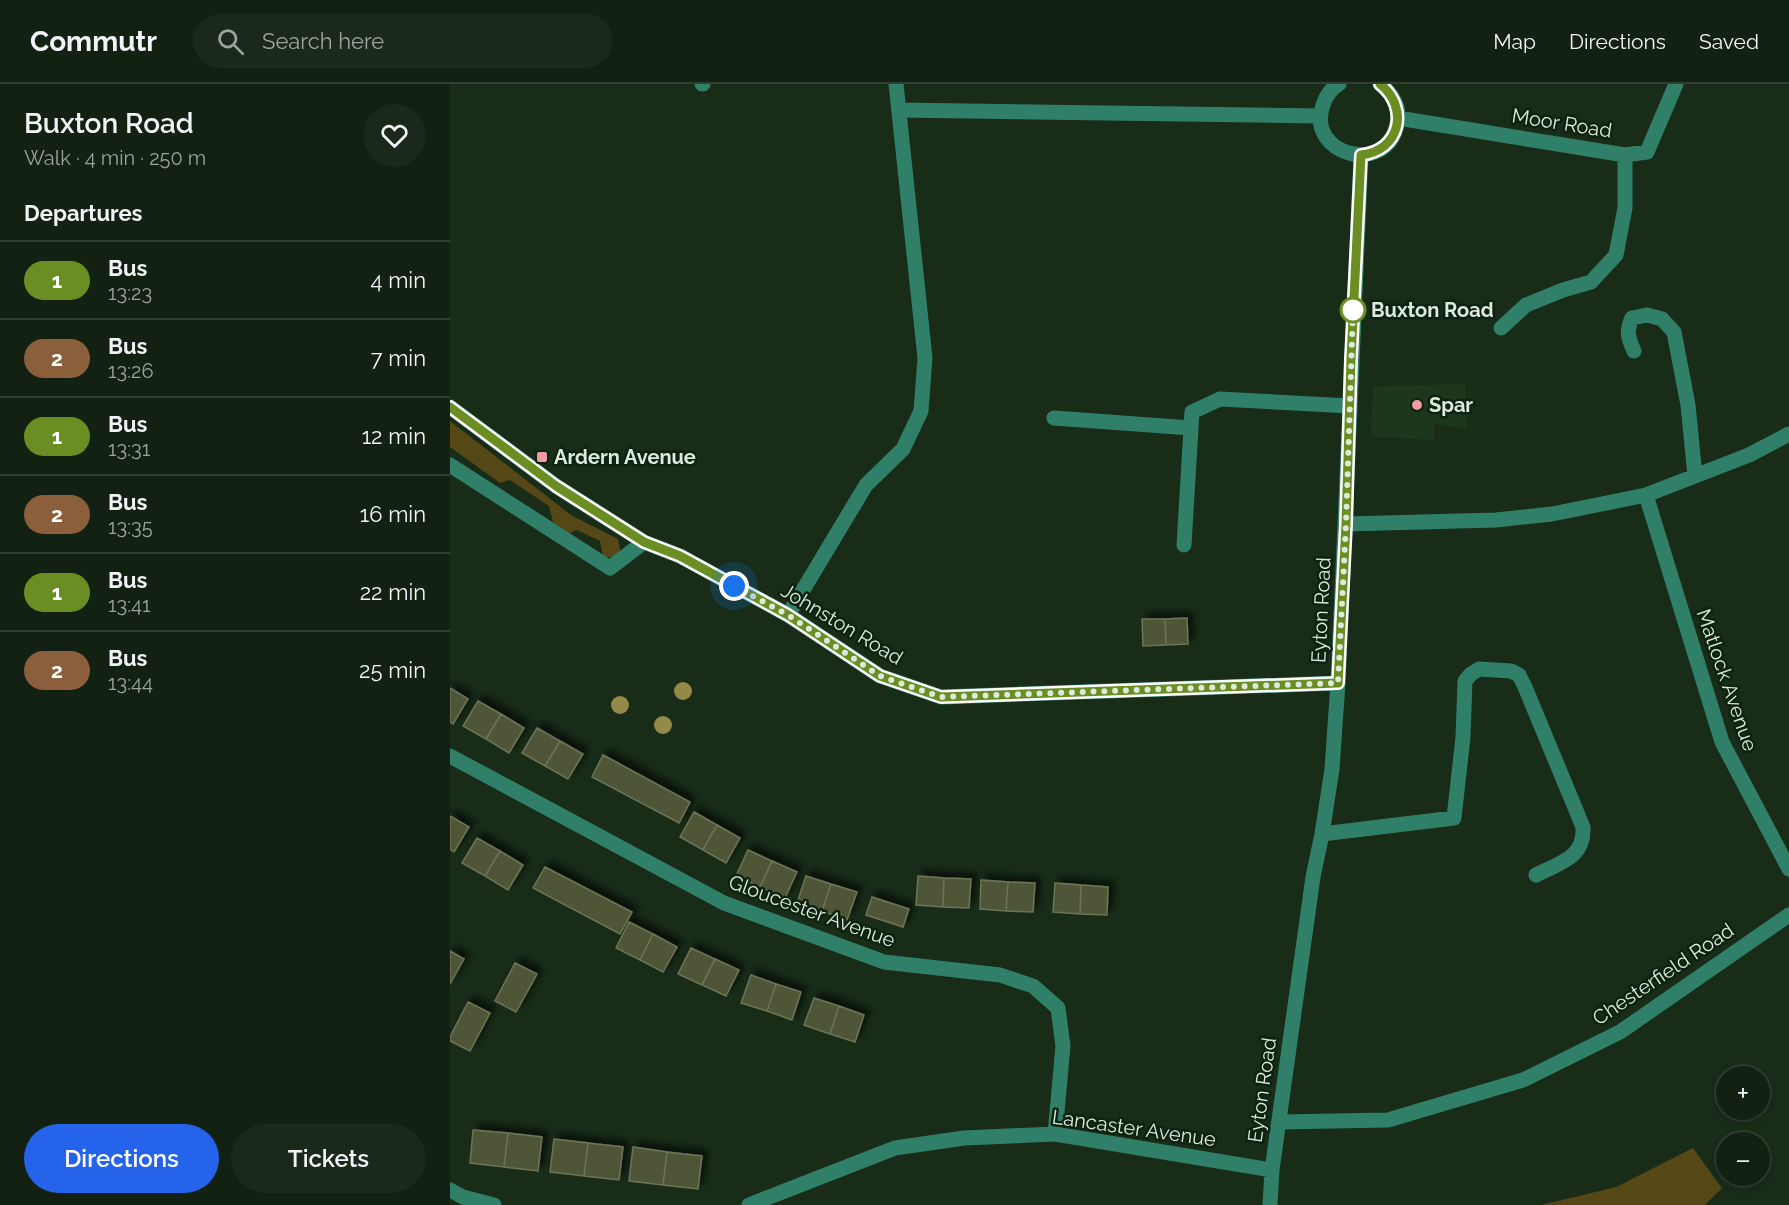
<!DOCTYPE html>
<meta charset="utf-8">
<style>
:root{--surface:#122112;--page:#1b291b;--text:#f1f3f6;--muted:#9ca39f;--line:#313e32;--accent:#2563eb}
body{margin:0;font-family:Raleway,sans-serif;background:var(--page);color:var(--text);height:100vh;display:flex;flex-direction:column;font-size:22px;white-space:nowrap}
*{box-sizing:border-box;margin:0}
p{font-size:20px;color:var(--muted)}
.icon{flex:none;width:33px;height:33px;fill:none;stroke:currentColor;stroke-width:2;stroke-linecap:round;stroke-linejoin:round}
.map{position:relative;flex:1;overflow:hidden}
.sheet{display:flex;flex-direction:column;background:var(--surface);width:450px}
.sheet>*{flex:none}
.badge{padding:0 12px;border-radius:20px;font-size:21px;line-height:39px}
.controls{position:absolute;left:1266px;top:982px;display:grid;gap:12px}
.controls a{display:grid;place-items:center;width:54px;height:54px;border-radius:50%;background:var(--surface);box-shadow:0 3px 9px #0003,0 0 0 2px var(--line);font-size:30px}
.you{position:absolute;width:30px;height:30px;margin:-15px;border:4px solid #fff;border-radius:50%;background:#1a73e8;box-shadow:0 0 0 9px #1a73e833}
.map>.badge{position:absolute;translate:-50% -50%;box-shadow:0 0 0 3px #fff}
h2{padding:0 24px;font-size:22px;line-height:54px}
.round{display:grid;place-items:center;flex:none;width:63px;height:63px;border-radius:32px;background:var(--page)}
.head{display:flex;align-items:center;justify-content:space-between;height:102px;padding:0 24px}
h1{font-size:28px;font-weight:600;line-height:45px}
.button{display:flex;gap:12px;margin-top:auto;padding:12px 24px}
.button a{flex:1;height:69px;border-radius:36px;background:var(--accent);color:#fff;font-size:24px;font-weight:600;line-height:69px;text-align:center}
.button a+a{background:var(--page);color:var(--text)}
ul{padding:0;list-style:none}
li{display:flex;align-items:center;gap:18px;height:78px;padding:0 24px;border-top:2px solid var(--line)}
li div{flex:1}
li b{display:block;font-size:22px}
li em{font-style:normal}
li .badge{min-width:66px;font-weight:700;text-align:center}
header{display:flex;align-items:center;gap:36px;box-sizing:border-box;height:84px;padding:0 30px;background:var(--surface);border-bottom:2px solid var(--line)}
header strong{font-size:28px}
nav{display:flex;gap:33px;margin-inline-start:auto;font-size:21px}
.search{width:420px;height:54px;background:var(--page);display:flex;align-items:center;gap:15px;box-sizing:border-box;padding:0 21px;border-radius:33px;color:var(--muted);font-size:22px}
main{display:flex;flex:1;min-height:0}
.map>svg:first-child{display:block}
.built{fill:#1d371e}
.green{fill:#564716}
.building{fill:#505639;stroke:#6d7456;stroke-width:1.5;filter:url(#shadow)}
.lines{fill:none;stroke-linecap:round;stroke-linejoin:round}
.minor{stroke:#307f69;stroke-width:15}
.tree{fill:#938a48}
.line-casing{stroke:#fff;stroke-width:14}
.line{stroke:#6b8e23;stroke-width:9}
.walk{stroke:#dce9dc;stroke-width:6;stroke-dasharray:0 10.8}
.stop-dot{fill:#fff;stroke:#6b8e23;stroke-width:3}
.poi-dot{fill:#f39aa7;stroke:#0e230f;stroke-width:2}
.labels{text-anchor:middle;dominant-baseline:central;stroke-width:5;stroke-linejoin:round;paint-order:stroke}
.street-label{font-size:20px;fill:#dce9dc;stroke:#0e230f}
.stop-label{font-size:20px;font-weight:bold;fill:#dce9dc;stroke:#0e230f;text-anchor:start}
.poi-label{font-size:20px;font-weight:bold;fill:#dce9dc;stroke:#0e230f;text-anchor:start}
</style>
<header>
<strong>Commutr</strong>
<div class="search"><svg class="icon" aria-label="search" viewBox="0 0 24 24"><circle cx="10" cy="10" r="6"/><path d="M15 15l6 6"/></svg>Search here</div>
<nav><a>Map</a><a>Directions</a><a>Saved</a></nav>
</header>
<main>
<section class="sheet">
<div class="head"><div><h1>Buxton Road</h1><p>Walk · 4 min · 250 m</p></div><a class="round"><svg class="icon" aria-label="heart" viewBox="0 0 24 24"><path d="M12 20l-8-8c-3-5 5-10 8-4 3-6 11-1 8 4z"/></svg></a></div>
<h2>Departures</h2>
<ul>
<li><span class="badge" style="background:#6b8e23;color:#fff">1</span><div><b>Bus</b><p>13:23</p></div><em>4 min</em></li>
<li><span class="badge" style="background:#8b5e3c;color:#fff">2</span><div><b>Bus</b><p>13:26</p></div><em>7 min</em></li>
<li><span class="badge" style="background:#6b8e23;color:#fff">1</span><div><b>Bus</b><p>13:31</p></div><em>12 min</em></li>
<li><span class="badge" style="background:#8b5e3c;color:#fff">2</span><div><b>Bus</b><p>13:35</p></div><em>16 min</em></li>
<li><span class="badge" style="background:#6b8e23;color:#fff">1</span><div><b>Bus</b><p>13:41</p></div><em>22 min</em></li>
<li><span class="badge" style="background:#8b5e3c;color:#fff">2</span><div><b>Bus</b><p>13:44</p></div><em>25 min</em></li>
</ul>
<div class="button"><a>Directions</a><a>Tickets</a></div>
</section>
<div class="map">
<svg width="1339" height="1121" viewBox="0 0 1339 1121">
<defs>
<filter id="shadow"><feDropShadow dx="5.5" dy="-5.5" stdDeviation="3" flood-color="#0009"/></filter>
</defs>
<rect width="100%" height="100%" fill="#182c18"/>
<path class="built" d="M1015,300l2,45 -33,-5v16l-63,-3 2,-51z"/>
<path class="green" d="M0,337l121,94 47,24 3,15 -7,4 -11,-2 -3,-15 -23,-11 -9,4 -15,-12 -4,-16 -39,-26 -10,3 -50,-36z
M1243,1064l29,40 -17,17h-164l75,-18z"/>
<path class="building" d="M737,534l1,26 -22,1 -1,-26z
M692,535h23l1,26 -23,1z
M0,604l18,11 -15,25 -3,-2z
M28,617l23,13 -15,25 -23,-13z
M51,630l23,14 -15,25 -23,-14z
M87,644l23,13 -15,25 -23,-13z
M110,657l23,13 -15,25 -23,-13z
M153,671l87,47 -11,21 -87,-46z
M244,728l23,13 -14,25 -23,-13z
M0,732l19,11 -15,25 -4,-3z
M267,741l23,13 -14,25 -23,-13z
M27,754l23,13 -15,25 -23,-13z
M298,766l24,11 -12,26 -24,-11z
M50,767l23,14 -15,25 -23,-14z
M322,777l25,11 -12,26 -25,-11z
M95,783l87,45 -12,22 -87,-46z
M356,792l25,8 -9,27 -25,-8z
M468,792l26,2 -1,29 -27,-2z
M494,794l27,1 -2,29 -26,-1z
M531,796l27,2 -2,29 -26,-2z
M558,798l27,1 -2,29 -27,-1z
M605,799l26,2 -1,29 -27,-2z
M381,800l26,8 -10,28 -25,-9z
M631,801l27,2 -1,28 -27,-1z
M422,813l37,12 -6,18 -37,-12z
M179,838l24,12 -13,26 -24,-12z
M203,850l24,13 -14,25 -23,-12z
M241,864l24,11 -13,26 -24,-11z
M0,867l14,8 -14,25z
M265,875l24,11 -13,26 -24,-11z
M65,879l22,11 -21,38 -21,-11z
M301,891l25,9 -9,27 -26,-8z
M326,900l25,8 -9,28 -25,-9z
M364,914l25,8 -9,28 -26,-9z
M18,918l22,11 -20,38 -20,-10v-4z
M389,922l25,9 -9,27 -25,-8z
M23,1046l35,3 -4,34 -34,-4z
M58,1049l34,4 -4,34 -34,-4z
M104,1055l34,4 -4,33 -34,-4z
M138,1059l35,4 -4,33 -35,-4z
M183,1063l34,5 -4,33 -34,-4z
M217,1068l35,4 -4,33 -35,-4z"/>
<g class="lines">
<path class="minor" d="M252,0h1
M889,0c-9,5 -13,12 -16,21 -18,50 64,72 74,19 4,-16 -4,-30 -17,-40
M449,26l421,6
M948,34l227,37 22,-3 29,-68
M1051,244l25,-23 37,-15 28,-8 25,-27 9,-47v-53
M1184,267c-6,-13 -8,-20 -2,-33l15,-3 15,4 12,13 14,73 7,71
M0,323l106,79 88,56 36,14 108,59 92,61 61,21 397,-14
M604,334l137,10
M0,381l160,103 34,-26
M1196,411l76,247 67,127
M896,440l150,-4 56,-6 94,-19 103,-40 40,-21
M734,461l8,-133 28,-13 130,7
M338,531l78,-130 37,-36 18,-38 4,-53 -29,-274
M0,672l274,147 160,59 116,13 33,11 25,22 5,38 -8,88
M872,750l132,-16 9,-81 2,-56 6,-7 8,-5 32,2 8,4 6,12 58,140c2,31 -24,36 -47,48
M829,1038l109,-2 135,-40 97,-48 169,-117
M0,1106l13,7 31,8
M299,1121l146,-57 69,-10 91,-4 217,36
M820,1121l2,-35 41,-293 9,-43 10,-65 6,-86 23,-528"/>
</g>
<g class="tree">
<circle cx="233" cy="607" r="9"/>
<circle cx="170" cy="621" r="9"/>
<circle cx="213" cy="641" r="9"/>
</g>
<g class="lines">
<defs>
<path id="line" d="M0,323l106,79 88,56 36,14 108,59 92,61 61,21 397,-14 8,-159 5,-165 10,-204c39,-4 49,-47 19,-71"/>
</defs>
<use href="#line" class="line-casing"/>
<use href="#line" class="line"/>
<path class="walk" d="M284,502l54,29 92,61 61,21 397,-14 8,-159 7,-214"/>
</g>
<circle class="stop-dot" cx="903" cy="226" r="12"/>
<g class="poi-dot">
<circle cx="967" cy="321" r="6"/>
<rect x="86" y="367" width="12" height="12" rx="3"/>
</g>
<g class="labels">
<g class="street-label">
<text transform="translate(1112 39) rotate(9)">Moor Road</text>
<text transform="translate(871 526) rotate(-87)">Eyton Road</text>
<text transform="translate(392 540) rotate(31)">Johnston Road</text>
<text transform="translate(1277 596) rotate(71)">Matlock Avenue</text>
<text transform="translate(362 827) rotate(20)">Gloucester Avenue</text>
<text transform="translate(1213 890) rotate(-34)">Chesterfield Road</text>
<text transform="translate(812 1006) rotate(-82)">Eyton Road</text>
<text transform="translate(684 1044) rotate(8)">Lancaster Avenue</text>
</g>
<g class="stop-label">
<text x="921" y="226">Buxton Road</text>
</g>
<g class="poi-label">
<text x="979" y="321">Spar</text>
<text x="104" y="373">Ardern Avenue</text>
</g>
</g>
</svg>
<div class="controls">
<a>+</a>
<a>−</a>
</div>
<div class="you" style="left:284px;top:502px"></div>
</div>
</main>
